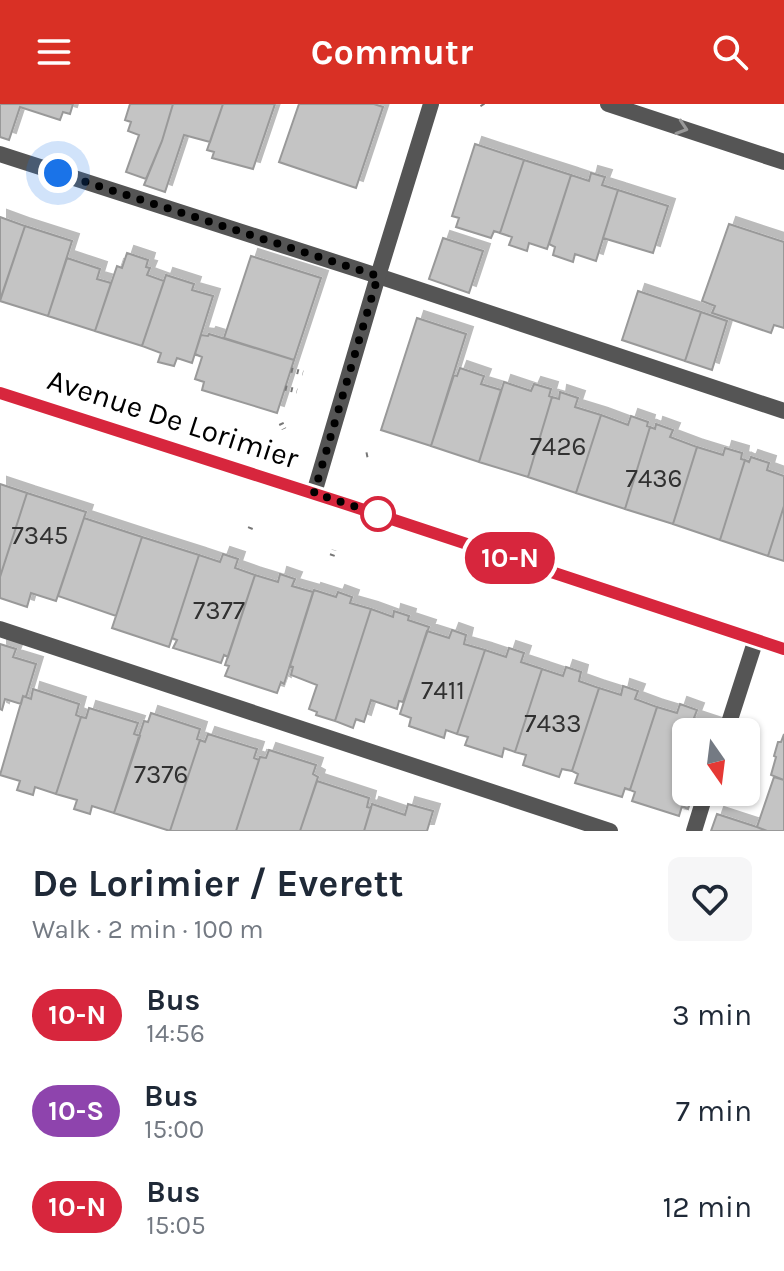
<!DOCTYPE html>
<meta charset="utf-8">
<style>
:root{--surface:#fff;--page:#f6f6f7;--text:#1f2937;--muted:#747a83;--accent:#d93025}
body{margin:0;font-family:Karla,sans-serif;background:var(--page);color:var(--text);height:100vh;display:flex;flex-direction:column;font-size:30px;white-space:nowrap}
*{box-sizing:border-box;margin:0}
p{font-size:26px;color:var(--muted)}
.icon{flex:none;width:44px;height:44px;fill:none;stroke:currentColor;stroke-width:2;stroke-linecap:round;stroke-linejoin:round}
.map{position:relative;height:727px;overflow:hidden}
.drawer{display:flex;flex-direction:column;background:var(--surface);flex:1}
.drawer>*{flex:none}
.badge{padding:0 16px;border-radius:26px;font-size:28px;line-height:52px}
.needle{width:52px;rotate:166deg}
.buttons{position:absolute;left:672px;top:614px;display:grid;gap:16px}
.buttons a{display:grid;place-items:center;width:88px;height:88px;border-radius:12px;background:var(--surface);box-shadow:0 2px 6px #0004;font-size:40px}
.you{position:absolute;width:40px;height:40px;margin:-20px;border:6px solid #fff;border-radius:50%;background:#1a73e8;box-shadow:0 0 0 12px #1a73e833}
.map>.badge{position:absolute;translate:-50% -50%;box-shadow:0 0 0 4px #fff}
.round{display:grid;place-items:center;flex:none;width:84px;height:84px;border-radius:12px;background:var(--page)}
.summary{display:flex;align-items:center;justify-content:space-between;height:136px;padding:0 32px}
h1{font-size:38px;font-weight:700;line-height:60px}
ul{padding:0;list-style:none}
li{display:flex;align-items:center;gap:24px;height:96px;padding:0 32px}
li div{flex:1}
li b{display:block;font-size:30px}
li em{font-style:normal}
li .badge{min-width:88px;font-weight:700;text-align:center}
header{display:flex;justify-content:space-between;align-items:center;height:104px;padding:0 32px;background:var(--accent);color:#fff;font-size:36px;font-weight:700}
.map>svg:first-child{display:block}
.building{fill:#c4c4c4;stroke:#999;stroke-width:2;filter:url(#shadow)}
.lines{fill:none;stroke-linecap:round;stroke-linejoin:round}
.path{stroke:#777;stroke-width:5;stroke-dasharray:2 4;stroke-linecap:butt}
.service{stroke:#555;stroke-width:16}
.minor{stroke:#555;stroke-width:16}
.secondary{stroke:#222;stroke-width:16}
.oneway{stroke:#999}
.line-casing{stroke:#fff;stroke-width:18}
.line{stroke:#d7263d;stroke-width:12}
.walk{stroke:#000;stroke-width:8;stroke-dasharray:0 14.4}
.stop-dot{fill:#fff;stroke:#d7263d;stroke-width:4}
.labels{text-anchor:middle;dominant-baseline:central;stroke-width:8;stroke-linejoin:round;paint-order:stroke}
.number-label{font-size:26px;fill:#313131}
.street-label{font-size:30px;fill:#000;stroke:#fff}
</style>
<header><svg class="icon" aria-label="menu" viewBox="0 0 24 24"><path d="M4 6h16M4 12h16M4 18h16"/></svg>Commutr<svg class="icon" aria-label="search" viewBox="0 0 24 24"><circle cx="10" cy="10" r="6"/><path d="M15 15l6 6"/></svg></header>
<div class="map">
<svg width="784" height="727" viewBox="0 0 784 727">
<defs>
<filter id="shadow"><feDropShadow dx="7" dy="-7" stdDeviation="0" flood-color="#0004"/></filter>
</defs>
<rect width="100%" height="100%" fill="#fff"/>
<path class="building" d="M0,0h73l-3,10 -7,-2 -3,8 -40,-13 -11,33 -9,-3z
M130,0h43l-11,37 -16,38 -20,-7 13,-37 -11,-4 3,-9 -6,-2z
M173,0h50l-13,38 -26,-7 -19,57 -21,-7 18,-44z
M223,0h52l-22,65 -41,-11 2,-6 -7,-2z
M299,0h75l9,3 -27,81 -77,-26z
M475,40l49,16 -24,73 -6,-2 -3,7 -35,-11 3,-9 -7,-2z
M524,56l47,15 -24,74 -18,-6 -2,8 -18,-6 3,-8 -12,-4z
M591,69l14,4 -3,8 16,5 -22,71 -21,-7 -2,8 -20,-7 2,-8 -6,-3 22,-69 18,6z
M618,86l50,16 -15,47 -50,-15z
M0,113l25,9 -25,74z
M729,120l55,18v86l-10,-3 -3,8 -59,-20 3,-7 -13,-5z
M25,122l47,15 -24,75 -48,-15z
M443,134l40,13 -14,42 -40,-14z
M127,149l21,7 -2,7 4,1 -3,7 17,6 -22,65 -47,-15 22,-65 5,2z
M251,152l70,22 -27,82 -70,-22z
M67,154l33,11 -3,10 14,4 -16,48 -47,-15z
M166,171l28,9 -2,6 21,6 -21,67 -15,-5 -3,8 -16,-4 3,-9 -19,-7z
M638,187l63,21 -16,49 -63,-21z
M701,208l26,9 -15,49 -27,-9z
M417,214l49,16 -35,112 -50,-16z
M209,230l85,26 -17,53 -75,-23 2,-8 -9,-3 7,-22 -7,-3 6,-19 7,1z
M460,264l24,8 -3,8 20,6 -22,72 -48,-16 23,-71 3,1z
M504,278l27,9 3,-7 17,5 -2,7 3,1 -24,80 -49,-15z
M560,288l18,6 -3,9 26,8 -25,78 -48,-16 24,-80 7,2z
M601,311l27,10 3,-9 17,6 -1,4 3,1 -25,82 -49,-16z
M656,320l17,6 -3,7 27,10 -24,77 -48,-15 25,-82 5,2z
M697,343l26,8 2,-7 17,5 -1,6 4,1 -25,80 -47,-16z
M751,353l18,6 -2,7 17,6v30l-16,50 -48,-16 25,-80 4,2z
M0,380l27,9 -27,84z
M27,389l59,19 -30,89 -25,-8 -4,14 -27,-9v-21z
M784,402v55l-16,-5z
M84,414l58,19 -26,79 -58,-20z
M142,433l57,18 -30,92 -57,-19z
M223,450l15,5 -3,9 20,7 -27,82 -4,-2 -3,8 -48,-15 4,-8 -5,-2 27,-83 21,7z
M280,470l15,5 -3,7 21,6 -29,92 -3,-2 -4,11 -52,-17 4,-10 -4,-1 30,-90 23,7z
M314,486l22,7 2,-5 14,5 -2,6 21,6 -36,112 -19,-6 1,-3 -8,-3 8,-24 -26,-10 2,-8 -3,-1z
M371,505l22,8 1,-6 15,5 -1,4 21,7 -26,75 -4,-1 -2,8 -26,-9 -7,22 -8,-3 -3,9 -18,-7z
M452,526l14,5 -2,9 21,6 -28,84 -11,-4 -2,8 -35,-12 2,-8 -11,-4 27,-83 22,7z
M0,540l16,5 -3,8 23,7 -10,33 -3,-1 -2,8 -16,-5 -3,11 -2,-1z
M509,544l15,5 -3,9 21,7 -27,83 -11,-4 -2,9 -37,-12 3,-8 -11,-3 28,-84 21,7z
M566,563l15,5 -2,9 20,7 -27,83 -10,-2 -3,8 -36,-12 3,-10 -11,-3 27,-83 21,7z
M623,582l15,5 -3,8 22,8 -27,83 -5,-2 -3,9 -47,-14 3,-9 -6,-3 27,-83 22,7z
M33,585l46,15 -3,11 5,2 -25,77 -21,-7 -2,8 -16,-5 3,-9 -20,-6 23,-79 8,3z
M680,600l17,6 -3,8 21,7 -2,7h-27v60h8l-6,17 -6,-3 -3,10 -47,-15 3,-9 -5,-2 27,-83 20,6z
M89,604l49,15 -4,11 6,2 -26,77 -22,-7 -2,8 -16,-5 3,-9 -21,-6 25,-77 5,1z
M151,609l49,16 -3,10 3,1 -30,91 -56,-18 30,-92 4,1z
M208,630l49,15 -3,9 5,2 -23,71h-66l30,-91 5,2z
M784,630v46l-13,-5 5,-18 -2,-1 4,-14h3z
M269,646l47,15 -3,9 5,3 -18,54h-64l24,-74 6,1z
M774,673l10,3v51h-17l-10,-4z
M317,677l52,17 -2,9 4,1 -7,23h-64z
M372,700l33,11 3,-11 25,7 -6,20h-63z
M717,710l40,13 10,4h-56z"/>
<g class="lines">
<path class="path" d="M482,0l2,3
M291,266l12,3
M285,284l12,3
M281,319l3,6
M366,351l5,-1
M250,425l2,-5
M332,452l2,-6"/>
<path class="service" d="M0,50l378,122 406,135
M0,525l610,202
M726,628l30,-93
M694,727l12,-39"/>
<path class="minor" d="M608,0l176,58
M314,389l64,-217 53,-172"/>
<path class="secondary" d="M0,289l349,112 435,144"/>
</g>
<defs><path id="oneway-chevron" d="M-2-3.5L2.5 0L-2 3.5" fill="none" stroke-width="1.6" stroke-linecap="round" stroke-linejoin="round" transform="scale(2)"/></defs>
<use class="oneway" href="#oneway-chevron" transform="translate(682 24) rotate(18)"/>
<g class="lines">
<defs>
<path id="line" d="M0,289l349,112 435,144"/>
</defs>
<use href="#line" class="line-casing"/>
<use href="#line" class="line"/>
<path class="walk" d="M58,69l320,103 -64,217 64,21"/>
</g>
<circle class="stop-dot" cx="378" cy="410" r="16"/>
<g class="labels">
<g class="number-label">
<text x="558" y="342">7426</text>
<text x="654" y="374">7436</text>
<text x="40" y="431">7345</text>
<text x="219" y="506">7377</text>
<text x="443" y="586">7411</text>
<text x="553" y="619">7433</text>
<text x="161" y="670">7376</text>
</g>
<g class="street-label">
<text transform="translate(173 315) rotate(18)">Avenue De Lorimier</text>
</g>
</g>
</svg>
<div class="buttons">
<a><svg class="needle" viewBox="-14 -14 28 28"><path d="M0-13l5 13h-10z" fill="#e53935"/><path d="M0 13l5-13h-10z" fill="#747a83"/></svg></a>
</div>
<div class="you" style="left:58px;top:69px"></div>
<b class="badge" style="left:510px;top:454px;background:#d7263d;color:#fff">10-N</b>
</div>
<section class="drawer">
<div class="summary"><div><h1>De Lorimier / Everett</h1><p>Walk · 2 min · 100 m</p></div><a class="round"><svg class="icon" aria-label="heart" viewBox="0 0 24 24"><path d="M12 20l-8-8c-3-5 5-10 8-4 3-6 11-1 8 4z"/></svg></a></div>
<ul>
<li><span class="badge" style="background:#d7263d;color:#fff">10-N</span><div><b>Bus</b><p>14:56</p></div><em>3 min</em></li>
<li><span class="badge" style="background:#8e44ad;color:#fff">10-S</span><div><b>Bus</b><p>15:00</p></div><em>7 min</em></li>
<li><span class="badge" style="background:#d7263d;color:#fff">10-N</span><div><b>Bus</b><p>15:05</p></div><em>12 min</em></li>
</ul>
</section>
